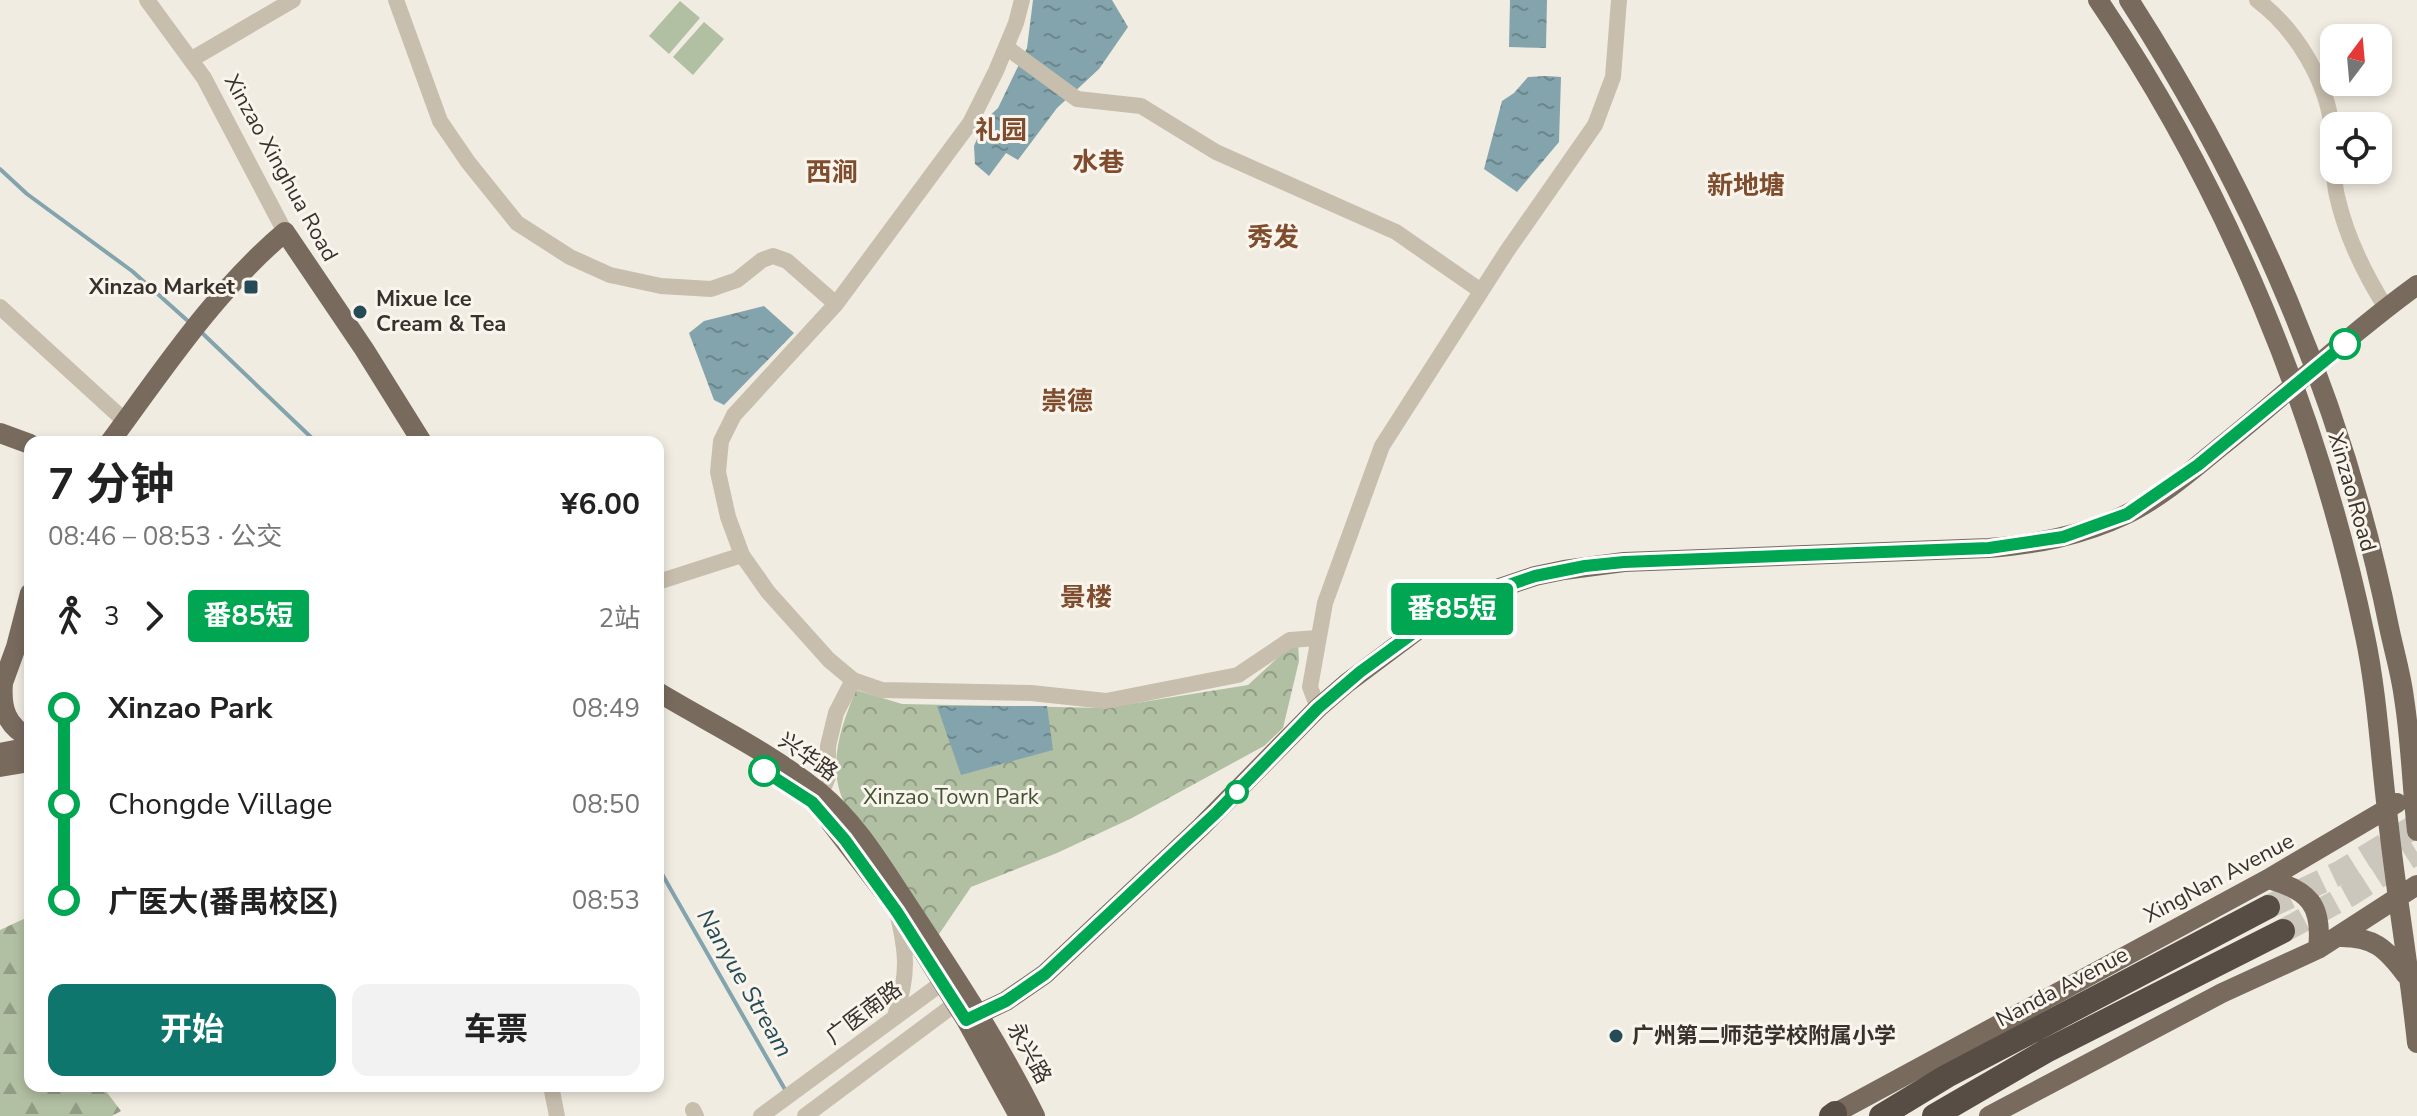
<!DOCTYPE html>
<html lang="zh">
<meta charset="utf-8">
<style>
:root{--surface:#fff;--page:#f2f2f2;--text:#222;--muted:#767676;--accent:#0f766e}
body{margin:0;font-family:"Nunito Sans","Noto Sans SC",sans-serif;background:var(--page);color:var(--text);height:100vh;display:flex;flex-direction:column;font-size:30px;white-space:nowrap}
*{box-sizing:border-box;margin:0}
p{font-size:26px;color:var(--muted)}
.icon{flex:none;width:44px;height:44px;fill:none;stroke:currentColor;stroke-width:2;stroke-linecap:round;stroke-linejoin:round}
.map{position:relative;flex:1;overflow:hidden}
.drawer{position:absolute;left:24px;top:436px;width:640px;height:656px;display:flex;flex-direction:column;background:var(--surface);border-radius:16px;box-shadow:0 4px 12px #0003}
.drawer>*{flex:none}
.badge{padding:0 16px;border-radius:6px;font-size:28px;line-height:52px}
.needle{width:52px;rotate:16deg}
.fabs{position:absolute;left:2320px;top:24px;display:grid;gap:16px}
.fabs a{display:grid;place-items:center;width:72px;height:72px;border-radius:16px;background:var(--surface);box-shadow:0 4px 12px #0003;font-size:40px}
.map>.badge{position:absolute;translate:-50% -50%;box-shadow:0 0 0 4px #fff}
.legs{display:flex;align-items:center;gap:12px;height:88px;padding:0 24px;font-size:26px}
.legs p{margin-inline-start:auto}
.head{display:flex;align-items:center;justify-content:space-between;height:136px;padding:0 24px}
h1{font-size:44px;font-weight:700;line-height:60px}
.cta{display:flex;gap:16px;margin-top:auto;padding:16px 24px}
.cta a{flex:1;height:92px;border-radius:16px;background:var(--accent);color:#fff;font-size:32px;font-weight:700;line-height:92px;text-align:center}
.cta a+a{background:var(--page);color:var(--text)}
ul{padding:0 24px;list-style:none}
li{display:flex;align-items:center;gap:28px;height:96px;font-size:30px}
li i{display:grid;place-items:center;width:12px;height:100%;margin:0 10px;background:currentColor}
li i::after{content:'';width:20px;height:20px;margin:-10px;border:6px solid;border-radius:50%;background:var(--surface)}
li p{margin-inline-start:auto}
li:first-child i{background:linear-gradient(#0000 50%,currentColor 0)}
li:last-child i{background:linear-gradient(currentColor 50%,#0000 0)}
.map>svg:first-child{display:block}
.forest{fill:url(#forest-firs)}
.park{fill:url(#park-crowns)}
.garden{fill:#b1bfa2}
.water{fill:url(#water-ripples)}
.lines{fill:none;stroke-linecap:round;stroke-linejoin:round}
.stream{stroke:#83a4ac;stroke-width:4}
.highway-tunnel{stroke:#ccc7bd;stroke-width:24;stroke-dasharray:24 12;stroke-linecap:butt}
.minor{stroke:#c8beae;stroke-width:16}
.major{stroke:#786b5e;stroke-width:20}
.highway{stroke:#584d44;stroke-width:24}
.line-1-casing{stroke:#fff;stroke-width:18}
.line-1{stroke:#00a651;stroke-width:12}
.poi-dot{fill:#254c56;stroke:#f9f5ed;stroke-width:3}
.stop-1-dot{fill:#fff;stroke:#00a651;stroke-width:4}
.labels{text-anchor:middle;dominant-baseline:central;stroke-width:6;stroke-linejoin:round;paint-order:stroke}
.street-label{font-size:22px;fill:#38312c;stroke:#f9f5ed}
.poi-label{font-size:22px;font-weight:bold;fill:#38312c;stroke:#f9f5ed;text-anchor:start}
.park-label{font-size:22px;fill:#435432;stroke:#f9f5ed}
.water-label{font-size:24px;font-style:italic;fill:#254c56;stroke:#f9f5ed}
.quarter-label{font-size:26px;font-weight:bold;fill:#7f4c2d;stroke:#f9f5ed}
</style>
<div class="map">
<svg width="2417" height="1116" viewBox="0 0 2417 1116">
<defs>
<pattern id="forest-firs" width="22" height="20" patternUnits="userSpaceOnUse" patternTransform="scale(2)"><rect width="22" height="20" fill="#b1bfa2"/><path d="M5 1l3.5 6h-7zM16 11l3.5 6h-7z" fill="#919c84"/></pattern>
<pattern id="park-crowns" width="20" height="18" patternUnits="userSpaceOnUse" patternTransform="scale(2)"><rect width="20" height="18" fill="#b1bfa2"/><path d="M2 6a3 3 0 1 1 6 0M12 15a3 3 0 1 1 6 0" fill="none" stroke="#919c84"/></pattern>
<pattern id="water-ripples" width="26" height="14" patternUnits="userSpaceOnUse" patternTransform="scale(2)"><rect width="26" height="14" fill="#83a4ac"/><path d="M2 4q2-2 4 0t4 0M15 11q2-2 4 0t4 0" fill="none" stroke="#6c868c"/></pattern>
</defs>
<rect width="100%" height="100%" fill="#f1ece1"/>
<path class="forest" d="M30,916v170h72l19,25 -9,5h-112v-186z"/>
<path class="park" d="M1298,639l1,22 -16,67 -19,18 -132,72 -75,35 -86,34 -34,50 -94,-137c-16,-36 -1,-76 13,-110l46,14 203,4 143,-23z"/>
<path class="garden" d="M680,1l20,17 -31,36 -20,-18z
M704,22l20,17 -31,36 -20,-18z"/>
<path class="water" d="M1033,0h79l16,27 -29,42 -42,39 -39,52 -12,-7 -17,23 -14,-12 -1,-18 11,-26 13,-12 29,-60z
M1510,0h37l-1,48 -37,-1z
M1546,76l15,1 -2,65 -42,50 -33,-23 18,-68 12,-8 14,-16z
M764,306l30,27 -70,72 -10,-5 -25,-67 15,-12z
M937,706h110l6,44 -92,25z"/>
<g class="lines">
<path class="stream" d="M0,169l27,25 105,77 57,51
M199,330l117,112
M658,867l129,226"/>
<path class="highway-tunnel" d="M2268,907l73,-35 76,-47
M2283,931l66,-36 68,-43"/>
<path class="minor" d="M147,0l57,78 81,154
M396,0l44,121 28,41 49,61 53,34 40,18 51,11 50,3 26,-9 25,-20 11,-4 14,5 49,43
M1022,0l-6,23 -20,48 -26,52 -134,181 -102,111 -13,26 -3,31 10,45 14,38 26,37 61,68 24,20 29,10 149,3 75,8 132,-26 52,-35 27,-2
M2257,0c39,29 70,81 75,129 2,22 0,45 5,67 9,40 27,77 49,112
M1006,47l71,52 64,7 75,46 180,80 85,59
M192,59l101,-59
M0,307l125,114
M658,582l84,-27
M1318,708l-8,-21 15,-84 57,-157 125,-195 88,-126 18,-48 6,-77
M812,802l11,-13 5,-12v-31l8,-33 17,-33
M895,1016c14,-42 12,-63 2,-104
M551,1086l6,30
M693,1110l3,6
M761,1116l189,-139
M805,1116l158,-118"/>
<path class="major" d="M2098,0c129,190 220,411 267,636 12,57 15,116 22,174 8,78 22,155 30,233
M2129,0c123,191 215,403 260,627 5,24 12,47 15,71 7,44 8,89 13,133
M0,433l30,11
M110,442c53,-72 106,-152 175,-210l79,117 58,93
M3,683c-2,25 3,43 27,55
M0,691l16,-44 14,-54
M658,692c53,32 112,60 161,100 38,31 63,75 90,115 45,68 90,136 126,209
M0,753l30,-6
M0,767l30,-5
M830,822l53,69
M2268,879c41,11 55,26 50,70
M2338,937c35,-1 48,11 68,38
M921,948l45,72 53,96
M966,1020l40,-19 39,-27 156,-147 117,-119 29,-25 76,-57 62,-33 50,-17 29,-6 60,-8 365,-14c47,-4 92,-12 136,-33 34,-16 65,-43 94,-67 67,-53 129,-113 198,-163
M1830,1116l438,-237 129,-76
M1989,1116l233,-123 96,-44 99,-64"/>
<path class="highway" d="M1831,1116l4,-3
M1881,1116l66,-40 321,-169
M1934,1116l112,-65 237,-120"/>
</g>
<g class="lines">
<defs>
<path id="line-1" d="M764,771l48,31 33,38 52,72 69,108 40,-19 39,-27 172,-162 101,-104 42,-36 63,-46 62,-33 50,-17 50,-10 39,-4 365,-14 74,-11 64,-23 71,-49 147,-121"/>
</defs>
<use href="#line-1" class="line-1-casing"/>
<use href="#line-1" class="line-1"/>
</g>
<g class="poi-dot">
<rect x="243" y="279" width="16" height="16" rx="4"/>
<circle cx="360" cy="312" r="8"/>
<circle cx="1616" cy="1036" r="8"/>
</g>
<g class="stop-1-dot">
<circle cx="2345" cy="344" r="14"/>
<circle cx="764" cy="771" r="14"/>
<circle cx="1237" cy="792" r="10"/>
</g>
<g class="labels">
<g class="street-label">
<text transform="translate(281 168) rotate(61)">Xinzao Xinghua Road</text>
<text transform="translate(2352 492) rotate(74)">Xinzao Road</text>
<text transform="translate(808 757) rotate(35)">兴华路</text>
<text transform="translate(2219 878) rotate(-28)">XingNan Avenue</text>
<text transform="translate(2062 987) rotate(-28)">Nanda Avenue</text>
<text transform="translate(864 1013) rotate(-37)">广医南路</text>
<text transform="translate(1029 1053) rotate(61)">永兴路</text>
</g>
<g class="poi-label">
<text x="235" y="287" text-anchor="end">Xinzao Market</text>
<text x="376" y="299">Mixue Ice<tspan x="376" dy="25">Cream &amp; Tea</tspan></text>
<text x="1632" y="1036">广州第二师范学校附属小学</text>
</g>
<g class="park-label">
<text x="951" y="797">Xinzao Town Park</text>
</g>
<g class="water-label">
<text transform="translate(745 983) rotate(60)">Nanyue Stream</text>
</g>
<g class="quarter-label">
<text x="1001" y="130">礼园</text>
<text x="1098" y="162">水巷</text>
<text x="832" y="172">西涧</text>
<text x="1746" y="185">新地塘</text>
<text x="1273" y="237">秀发</text>
<text x="1067" y="401">崇德</text>
<text x="1086" y="597">景楼</text>
</g>
</g>
</svg>
<div class="fabs">
<a><svg class="needle" viewBox="-14 -14 28 28"><path d="M0-13l5 13h-10z" fill="#e53935"/><path d="M0 13l5-13h-10z" fill="#767676"/></svg></a>
<a><svg class="icon" aria-label="locate" viewBox="0 0 24 24"><circle cx="12" cy="12" r="6"/><path d="M12 2v4M12 18v4M2 12h4M18 12h4"/></svg></a>
</div>
<b class="badge" style="left:1452px;top:609px;background:#00a651;color:#fff">番85短</b>
<section class="drawer">
<div class="head"><div><h1>7 分钟</h1><p>08:46 – 08:53 · 公交</p></div><b>¥6.00</b></div>
<div class="legs"><svg class="icon" aria-label="walk" viewBox="0 0 24 24"><circle cx="13" cy="4" r="2"/><path d="M13 8l-2 6 4 7M11 14l-3 7M7 12l3-4h3l4 4"/></svg>3<svg class="icon" aria-label="forward" viewBox="0 0 24 24"><path d="M9 5l7 7-7 7"/></svg><b class="badge" style="background:#00a651;color:#fff">番85短</b><p>2站</p></div>
<ul>
<li><i style="color:#00a651"></i><b>Xinzao Park</b><p>08:49</p></li>
<li><i style="color:#00a651"></i><span>Chongde Village</span><p>08:50</p></li>
<li><i style="color:#00a651"></i><b>广医大(番禺校区)</b><p>08:53</p></li>
</ul>
<div class="cta"><a>开始</a><a>车票</a></div>
</section>
</div>
